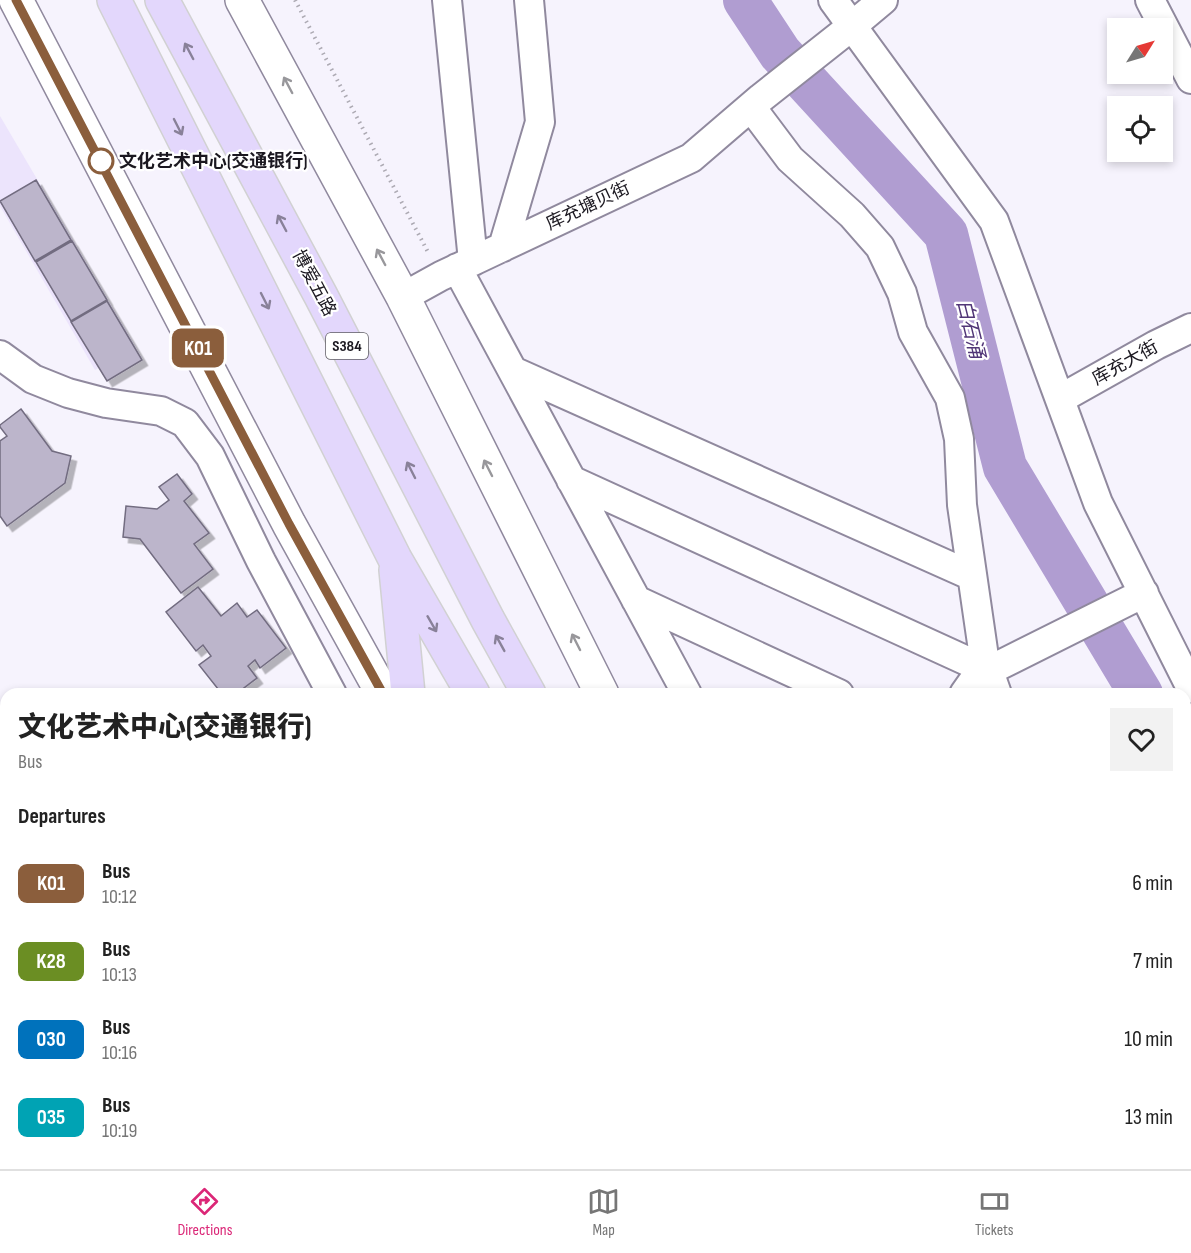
<!DOCTYPE html>
<meta charset="utf-8">
<style>
:root{--surface:#fff;--page:#f2f2f2;--text:#222;--muted:#767676;--line:#e0e0e0;--accent:#db2777}
body{margin:0;font-family:"Sofia Sans Condensed","Noto Sans SC",sans-serif;background:var(--page);color:var(--text);height:100vh;display:flex;flex-direction:column;font-size:22px;white-space:nowrap}
*{box-sizing:border-box;margin:0}
p{font-size:20px;color:var(--muted)}
.icon{flex:none;width:33px;height:33px;fill:none;stroke:currentColor;stroke-width:2;stroke-linecap:round;stroke-linejoin:round}
.map{position:relative;flex:1;overflow:hidden}
.details{position:absolute;left:0px;top:688px;width:1191px;height:482px;display:flex;flex-direction:column;background:var(--surface);border-radius:18px 18px 0 0;box-shadow:0 3px 9px #0003}
.details>*{flex:none}
.badge{padding:0 12px;border-radius:9px;font-size:21px;line-height:39px}
.needle{width:39px;rotate:53deg}
.tools{position:absolute;left:1107px;top:18px;display:grid;gap:12px}
.tools a{display:grid;place-items:center;width:66px;height:66px;border-radius:0px;background:var(--surface);box-shadow:0 3px 9px #0003;font-size:30px}
.map>.badge{position:absolute;translate:-50% -50%;box-shadow:0 0 0 3px #fff}
h2{padding:0 18px;font-size:22px;line-height:54px}
.round{display:grid;place-items:center;flex:none;width:63px;height:63px;border-radius:0px;background:var(--page)}
.headline{display:flex;align-items:center;justify-content:space-between;height:102px;padding:0 18px}
h1{font-size:28px;font-weight:800;line-height:45px}
ul{padding:0;list-style:none}
li{display:flex;align-items:center;gap:18px;height:78px;padding:0 18px}
li div{flex:1}
li b{display:block;font-size:22px}
li em{font-style:normal}
li .badge{min-width:66px;font-weight:700;text-align:center}
.dock{display:flex;justify-content:space-around;align-items:center;height:84px;border-top:2px solid var(--line);background:var(--surface);font-size:16px;color:var(--muted)}
.dock a{display:grid;justify-items:center;gap:3px}
.dock .selected{color:var(--accent)}
.map>svg:first-child{display:block}
.built{fill:#ece4fc}
.water{fill:#b09dd1}
.lines{fill:none;stroke-linecap:round;stroke-linejoin:round}
.river{stroke:#b09dd1;stroke-width:44}
.building{fill:#bcb5cb;stroke:#726c80;stroke-width:1.5;filter:url(#shadow)}
.minor-casing{stroke:#90899e;stroke-width:32}
.tertiary-casing{stroke:#90899e;stroke-width:36}
.trunk-casing{stroke:#d1d1d2;stroke-width:36}
.path{stroke:#adaab3;stroke-width:4;stroke-dasharray:1.5 4.5;stroke-linecap:butt}
.minor{stroke:#fff;stroke-width:28}
.tertiary{stroke:#fff;stroke-width:33}
.trunk{stroke:#e3d7fc;stroke-width:33}
.oneway{stroke:#898199}
.oneway2{stroke:#98979b}
.line-casing{stroke:#fff;stroke-width:14}
.line{stroke:#8b5e3c;stroke-width:9}
.stop-dot{fill:#fff;stroke:#8b5e3c;stroke-width:3}
.labels{text-anchor:middle;dominant-baseline:central;stroke-width:4.5;stroke-linejoin:round;paint-order:stroke}
.shield{fill:#fff;stroke:#5f5d63;stroke-width:1.5}
.shield-label{font-size:16px;font-weight:bold;fill:#1b1820}
.stop-label{font-size:18px;font-weight:bold;fill:#1b1820;stroke:#fff;text-anchor:start}
.street-label{font-size:18px;fill:#1b1820;stroke:#fff}
.water-label{font-size:20px;font-style:italic;fill:#513677;stroke:#fff}
</style>
<div class="map">
<svg width="1191" height="1169" viewBox="0 0 1191 1169">
<defs>
<filter id="shadow"><feDropShadow dx="5.5" dy="5.5" stdDeviation="0" flood-color="#0004"/></filter>
</defs>
<rect width="100%" height="100%" fill="#f6f3fd"/>
<path class="built" d="M0,116l135,230 -40,24 -95,-164z"/>
<path class="water" d="M0,792l6,5v71l-6,-2z"/>
<g class="lines">
<path class="river" d="M745,0l35,53 166,181 59,233 136,227
M1185,816l6,22"/>
</g>
<path class="building" d="M36,180l35,60 -36,21 -35,-60z
M72,241l35,59 -36,21 -35,-59z
M107,301l35,59 -35,21 -36,-59z
M21,409l31,42 19,5 -6,27 -58,43 -7,-10v-75l7,-5 -7,-9v-2z
M177,474l15,20 -8,7 25,32 -15,11 19,25 -32,24 -41,-54 -17,-2 3,-31 31,3 12,-9 -10,-13z
M198,587l23,29 16,-13 10,14 10,-7 29,38 -26,20 -5,-8 -7,6 9,12 -21,16h-14l-23,-29 12,-9 -8,-11 -7,6 -30,-39z
M3,938l3,3v52l-6,-1v-52z
M40,1164h56l4,5h-67z
M97,1164h30l-6,5h-20z
M193,1164h46l-8,5h-35z
M241,1164h13l3,5h-25z
M368,1164h45l-10,5h-33z
M1035,1164h79l-8,5h-67z"/>
<g class="lines">
<defs>
<path id="minor" d="M447,0l26,261
M833,0l161,221 104,282 93,185
M1150,0l41,79
M751,107l39,52 62,56 28,32 22,46 11,39 37,66 9,41 3,66 22,152 13,37
M503,247l37,-125 -11,-122
M457,268l230,426
M403,297l38,-21 250,-118 70,-60 91,-72 31,-26
M0,355l33,24 35,14 38,10 55,8 24,12 25,33 51,105 71,133
M513,371l459,205
M1060,399l96,-54 35,-17
M571,480l418,191
M636,600l203,94
M964,694l12,-17 168,-84
M0,1097l6,-2
M983,1164l4,5
M1170,1164l2,5
M486,1169l6,-5
M1137,1169l8,-5"/>
<path id="tertiary" d="M16,0l273,524 94,170
M242,0l161,297 199,397
M632,1164l3,5
M866,1164l3,5"/>
<path id="trunk" d="M114,0l281,559 78,135
M162,0l159,296 167,324 41,74
M396,570l12,124
M746,1164l3,5
M797,1164l3,5"/>
</defs>
<use href="#minor" class="minor-casing"/>
<use href="#tertiary" class="tertiary-casing"/>
<use href="#trunk" class="trunk-casing"/>
<path class="path" d="M295,0l134,254"/>
<use href="#minor" class="minor"/>
<use href="#tertiary" class="tertiary"/>
<use href="#trunk" class="trunk"/>
</g>
<defs><path id="oneway-shaft" d="M-6 0H5M1.5-3L5.5 0L1.5 3" fill="none" stroke-width="1.6" stroke-linecap="round" stroke-linejoin="round" transform="scale(1.5)"/></defs>
<g class="oneway">
<use href="#oneway-shaft" transform="translate(189 51) rotate(-118)"/>
<use href="#oneway-shaft" transform="translate(178 127) rotate(63)"/>
<use href="#oneway-shaft" transform="translate(282 223) rotate(-118)"/>
<use href="#oneway-shaft" transform="translate(265 301) rotate(63)"/>
<use href="#oneway-shaft" transform="translate(411 470) rotate(-117)"/>
<use href="#oneway-shaft" transform="translate(432 624) rotate(60)"/>
<use href="#oneway-shaft" transform="translate(500 643) rotate(-119)"/>
</g>
<g class="oneway2">
<use href="#oneway-shaft" transform="translate(288 85) rotate(-118)"/>
<use href="#oneway-shaft" transform="translate(381 257) rotate(-118)"/>
<use href="#oneway-shaft" transform="translate(488 468) rotate(-117)"/>
<use href="#oneway-shaft" transform="translate(576 642) rotate(-117)"/>
</g>
<g class="lines">
<defs>
<path id="line" d="M16,0l273,524 94,170"/>
</defs>
<use href="#line" class="line-casing"/>
<use href="#line" class="line"/>
</g>
<circle class="stop-dot" cx="101" cy="161" r="12"/>
<g class="labels">
<rect class="shield" x="326" y="333" width="42" height="26" rx="4.5"/>
<g class="shield-label">
<text x="347" y="346">S384</text>
</g>
<g class="stop-label">
<text x="119" y="161">文化艺术中心(交通银行)</text>
</g>
<g class="street-label">
<text transform="translate(588 206) rotate(-25)">库充塘贝街</text>
<text transform="translate(314 283) rotate(62)">博爱五路</text>
<text transform="translate(1125 363) rotate(-29)">库充大街</text>
</g>
<g class="water-label">
<text transform="translate(970 329) rotate(76)">白石涌</text>
</g>
</g>
</svg>
<div class="tools">
<a><svg class="needle" viewBox="-14 -14 28 28"><path d="M0-13l5 13h-10z" fill="#e53935"/><path d="M0 13l5-13h-10z" fill="#767676"/></svg></a>
<a><svg class="icon" aria-label="locate" viewBox="0 0 24 24"><circle cx="12" cy="12" r="6"/><path d="M12 2v4M12 18v4M2 12h4M18 12h4"/></svg></a>
</div>
<b class="badge" style="left:198px;top:348px;background:#8b5e3c;color:#fff">K01</b>
<section class="details">
<div class="headline"><div><h1>文化艺术中心(交通银行)</h1><p>Bus</p></div><a class="round"><svg class="icon" aria-label="heart" viewBox="0 0 24 24"><path d="M12 20l-8-8c-3-5 5-10 8-4 3-6 11-1 8 4z"/></svg></a></div>
<h2>Departures</h2>
<ul>
<li><span class="badge" style="background:#8b5e3c;color:#fff">K01</span><div><b>Bus</b><p>10:12</p></div><em>6 min</em></li>
<li><span class="badge" style="background:#6b8e23;color:#fff">K28</span><div><b>Bus</b><p>10:13</p></div><em>7 min</em></li>
<li><span class="badge" style="background:#0072bc;color:#fff">030</span><div><b>Bus</b><p>10:16</p></div><em>10 min</em></li>
<li><span class="badge" style="background:#00a3b4;color:#fff">035</span><div><b>Bus</b><p>10:19</p></div><em>13 min</em></li>
</ul>
</section>
</div>
<nav class="dock">
<a class="selected"><svg class="icon" aria-label="directions" viewBox="0 0 24 24"><path d="M12 3l9 9-9 9-9-9zM9 14v-3h6M13 9l2 2-2 2"/></svg>Directions</a>
<a><svg class="icon" aria-label="map" viewBox="0 0 24 24"><path d="M3 6l6-2 6 2 6-2v14l-6 2-6-2-6 2zM9 4v14M15 6v14"/></svg>Map</a>
<a><svg class="icon" aria-label="tickets" viewBox="0 0 24 24"><path d="M3 7h18v10H3zM15 7v10"/></svg>Tickets</a>
</nav>
